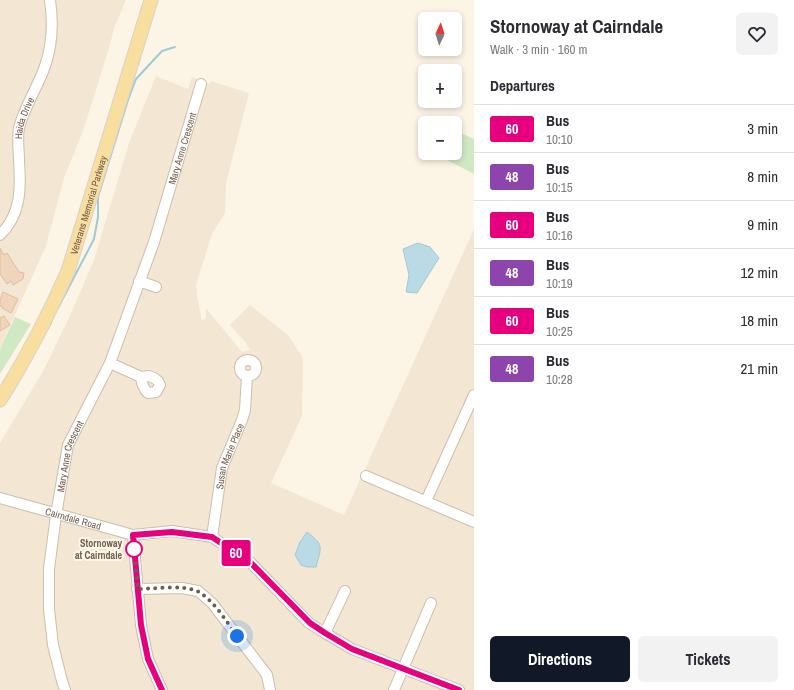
<!DOCTYPE html>
<meta charset="utf-8">
<style>
:root{--surface:#fff;--page:#f2f2f3;--text:#2b2b33;--muted:#7c7c81;--line:#e1e1e2;--accent:#111827}
body{margin:0;font-family:"Archivo Narrow",sans-serif;background:var(--page);color:var(--text);height:100vh;display:flex;flex-direction:column;font-size:15px;white-space:nowrap}
*{box-sizing:border-box;margin:0}
p{font-size:13px;color:var(--muted)}
.icon{flex:none;width:22px;height:22px;fill:none;stroke:currentColor;stroke-width:2;stroke-linecap:round;stroke-linejoin:round}
.map{position:relative;flex:1;overflow:hidden}
.details{display:flex;flex-direction:column;background:var(--surface);width:320px}
.details>*{flex:none}
.badge{padding:0 8px;border-radius:3px;font-size:14px;line-height:26px}
.needle{width:26px;rotate:4deg}
.buttons{position:absolute;left:418px;top:12px;display:grid;gap:8px}
.buttons a{display:grid;place-items:center;width:44px;height:44px;border-radius:6px;background:var(--surface);box-shadow:0 2px 6px #0003;font-size:20px}
.you{position:absolute;width:20px;height:20px;margin:-10px;border:3px solid #fff;border-radius:50%;background:#1a73e8;box-shadow:0 0 0 6px #1a73e833}
.map>.badge{position:absolute;translate:-50% -50%;box-shadow:0 0 0 2px #fff}
h2{padding:0 16px;font-size:15px;line-height:36px}
.round{display:grid;place-items:center;flex:none;width:42px;height:42px;border-radius:6px;background:var(--page)}
.head{display:flex;align-items:center;justify-content:space-between;height:68px;padding:0 16px}
h1{font-size:19px;font-weight:700;line-height:30px}
.action{display:flex;gap:8px;margin-top:auto;padding:8px 16px}
.action a{flex:1;height:46px;border-radius:6px;background:var(--accent);color:#fff;font-size:16px;font-weight:700;line-height:46px;text-align:center}
.action a+a{background:var(--page);color:var(--text)}
ul{padding:0;list-style:none}
li{display:flex;align-items:center;gap:12px;height:48px;padding:0 16px;border-top:1px solid var(--line)}
li div{flex:1}
li b{display:block;font-size:15px}
li em{font-style:normal}
li .badge{min-width:44px;font-weight:700;text-align:center}
main{display:flex;flex:1;min-height:0}
.map>svg:first-child{display:block}
.residential{fill:#f3e7d4}
.green{fill:#d0e9c4}
.water{fill:#badbe5;stroke:#a0cad6}
.lines{fill:none;stroke-linecap:round;stroke-linejoin:round}
.stream{stroke:#a0cad6;stroke-width:2}
.building{fill:#f0d5bd;stroke:#e2bd9e}
.minor-casing{stroke:#cdbdac;stroke-width:12}
.major-casing{stroke:#d8d1cd;stroke-width:15}
.minor{stroke:#fff;stroke-width:10}
.major{stroke:#f8de9f;stroke-width:13}
.line-casing{stroke:#fff;stroke-width:9}
.line{stroke:#e6007e;stroke-width:6}
.walk{stroke:#745c4b;stroke-width:4;stroke-dasharray:0 7.2}
.stop-dot{fill:#fff;stroke:#e6007e;stroke-width:2}
.labels{text-anchor:middle;dominant-baseline:central;stroke-width:4;stroke-linejoin:round;paint-order:stroke}
.street-label{font-size:10px;fill:#745c4b;stroke:#fef8eb}
.stop-label{font-size:10px;font-weight:bold;fill:#745c4b;stroke:#fef8eb;text-anchor:end}
</style>
<main>
<div class="map">
<svg width="474" height="690" viewBox="0 0 474 690">
<rect width="100%" height="100%" fill="#fcf4e5"/>
<path class="residential" d="M0,0h126l-12,28 -4,17 -27,86 -19,47 -18,68 -46,102z
M156,76l32,13 4,-12 18,7 1,-3 38,12 -23,90 -1,30 -13,21 -16,51 1,11 5,25 4,-3v-10l36,44 8,-2 -4,-7 -16,-18 20,-20 38,30 15,23 -1,58 -31,67 73,32 130,-286v461h-474v-247l42,-70 26,-53 26,-60 35,-117z"/>
<path class="green" d="M459,132l15,7v35l-27,-14 3,-7h5v-11z
M15,317l16,7 -31,50v-25z"/>
<path class="water" d="M418,243l12,4 9,11 -22,35 -11,-1 3,-17 -6,-26z
M307,532c18,14 14,15 9,35h-9l-6,-2 -6,-10 5,-13z"/>
<g class="lines">
<path class="stream" d="M58,308l36,-69 4,-22v-20l30,-97 8,-21 26,-28 13,-4
M46,331l5,-8"/>
</g>
<path class="building" d="M0,248l4,7 3,-2 12,19 5,1 -1,6 -10,6 -2,-4 -4,3 -7,-10z
M3,292l15,7 -7,14 -9,-5 1,-1 -3,-1v-6z
M4,316l6,9 -10,6v-13z"/>
<g class="lines">
<defs>
<g id="minor">
<path id="s1" d="M0,235c21,-20 21,-47 19,-74 0,-11 -2,-22 0,-33 5,-21 19,-41 26,-62 7,-20 8,-45 5,-66"/>
<path d="M139,281l17,6"/>
<circle cx="248" cy="368" r="8"/>
<path d="M110,363l31,14 8,-1 5,2 4,3 2,4 -4,7 -8,1c-5,-5 -6,-9 -7,-16"/>
<path d="M366,476l108,46"/>
<path id="s2" d="M0,498l133,37 39,-4 40,6 38,25 59,61 16,10 27,16 107,41"/>
<path d="M426,501l48,-106"/>
<path d="M133,535l8,90 7,34 14,31"/>
<path id="s3" d="M212,537l10,-69 20,-48 3,-10 2,-34"/>
<path d="M137,589l45,-1 16,3 14,12 55,72 3,15"/>
<path d="M325,633l20,-42"/>
<path id="s4" d="M65,690l-3,-9 -9,-36 -4,-36v-40l7,-54 12,-70 42,-82 44,-121 47,-158"/>
<path d="M394,690l37,-87"/>
</g>
<g id="major">
<path id="s5" d="M0,400c26,-41 48,-84 68,-129l83,-271"/>
</g>
</defs>
<use href="#minor" class="minor-casing"/>
<use href="#major" class="major-casing"/>
<use href="#minor" class="minor"/>
<use href="#major" class="major"/>
</g>
<g class="lines">
<defs>
<path id="line" d="M162,690l-14,-31 -7,-34 -8,-90 39,-3 40,5 38,25 60,61 15,10 27,16 107,41"/>
</defs>
<use href="#line" class="line-casing"/>
<use href="#line" class="line"/>
<path class="walk" d="M134,549l4,40c15,0 47,-5 61,3 16,10 27,29 38,44"/>
</g>
<circle class="stop-dot" cx="134" cy="549" r="8"/>
<g class="labels">
<g class="street-label">
<text stroke="none"><textPath href="#s1" startOffset="123">Haida Drive</textPath></text>
<text stroke="none"><textPath href="#s4" startOffset="567">Mary Anne Crescent</textPath></text>
<text stroke="none"><textPath href="#s5" startOffset="215">Veterans Memorial Parkway</textPath></text>
<text stroke="none"><textPath href="#s3" startOffset="83">Susan Marie Place</textPath></text>
<text stroke="none"><textPath href="#s4" startOffset="238">Mary Anne Crescent</textPath></text>
<text stroke="none"><textPath href="#s2" startOffset="76">Cairndale Road</textPath></text>
</g>
<g class="stop-label">
<text x="122" y="543">Stornoway<tspan x="122" dy="12">at Cairndale</tspan></text>
</g>
</g>
</svg>
<div class="buttons">
<a><svg class="needle" viewBox="-14 -14 28 28"><path d="M0-13l5 13h-10z" fill="#e53935"/><path d="M0 13l5-13h-10z" fill="#7c7c81"/></svg></a>
<a>+</a>
<a>−</a>
</div>
<div class="you" style="left:237px;top:636px"></div>
<b class="badge" style="left:236px;top:553px;background:#e6007e;color:#fff">60</b>
</div>
<section class="details">
<div class="head"><div><h1>Stornoway at Cairndale</h1><p>Walk · 3 min · 160 m</p></div><a class="round"><svg class="icon" aria-label="heart" viewBox="0 0 24 24"><path d="M12 20l-8-8c-3-5 5-10 8-4 3-6 11-1 8 4z"/></svg></a></div>
<h2>Departures</h2>
<ul>
<li><span class="badge" style="background:#e6007e;color:#fff">60</span><div><b>Bus</b><p>10:10</p></div><em>3 min</em></li>
<li><span class="badge" style="background:#8e44ad;color:#fff">48</span><div><b>Bus</b><p>10:15</p></div><em>8 min</em></li>
<li><span class="badge" style="background:#e6007e;color:#fff">60</span><div><b>Bus</b><p>10:16</p></div><em>9 min</em></li>
<li><span class="badge" style="background:#8e44ad;color:#fff">48</span><div><b>Bus</b><p>10:19</p></div><em>12 min</em></li>
<li><span class="badge" style="background:#e6007e;color:#fff">60</span><div><b>Bus</b><p>10:25</p></div><em>18 min</em></li>
<li><span class="badge" style="background:#8e44ad;color:#fff">48</span><div><b>Bus</b><p>10:28</p></div><em>21 min</em></li>
</ul>
<div class="action"><a>Directions</a><a>Tickets</a></div>
</section>
</main>
